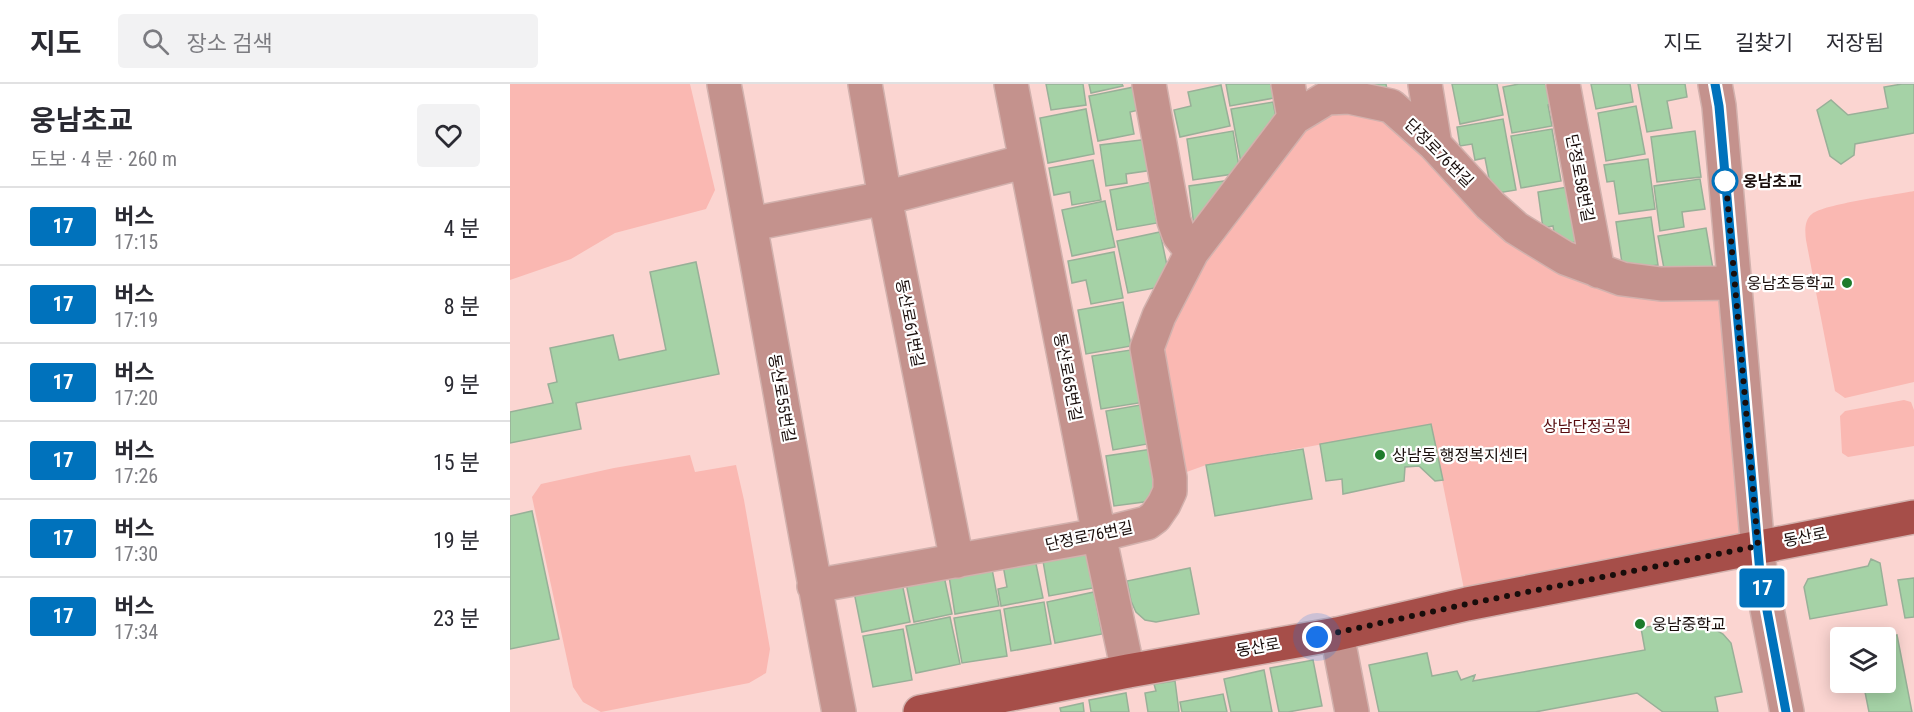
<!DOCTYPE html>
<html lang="ko">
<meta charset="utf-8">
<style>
:root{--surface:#fff;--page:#f2f2f3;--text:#2b2b33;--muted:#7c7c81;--line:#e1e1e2}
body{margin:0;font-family:"Roboto Condensed","Noto Sans KR",sans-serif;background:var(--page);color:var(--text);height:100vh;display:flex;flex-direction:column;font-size:22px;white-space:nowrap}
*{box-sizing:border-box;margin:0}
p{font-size:20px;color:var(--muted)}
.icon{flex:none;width:33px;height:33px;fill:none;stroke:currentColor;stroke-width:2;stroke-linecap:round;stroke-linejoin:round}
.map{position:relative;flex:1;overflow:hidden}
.drawer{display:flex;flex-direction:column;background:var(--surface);width:510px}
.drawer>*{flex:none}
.badge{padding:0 12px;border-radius:4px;font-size:21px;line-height:39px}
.controls{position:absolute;left:1320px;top:543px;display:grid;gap:12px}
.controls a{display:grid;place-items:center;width:66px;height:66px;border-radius:6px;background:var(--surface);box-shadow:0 3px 15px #0003;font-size:30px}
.you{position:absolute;width:30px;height:30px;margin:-15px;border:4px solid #fff;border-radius:50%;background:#1a73e8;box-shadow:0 0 0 9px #1a73e833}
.map>.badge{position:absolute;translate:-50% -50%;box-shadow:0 0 0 3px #fff}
.round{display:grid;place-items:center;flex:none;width:63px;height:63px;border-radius:6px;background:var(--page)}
.summary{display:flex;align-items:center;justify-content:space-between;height:102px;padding:0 30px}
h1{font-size:28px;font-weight:700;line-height:45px}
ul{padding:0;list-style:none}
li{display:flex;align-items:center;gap:18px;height:78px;padding:0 30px;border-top:2px solid var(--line)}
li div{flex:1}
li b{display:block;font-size:22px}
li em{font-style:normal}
li .badge{min-width:66px;font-weight:700;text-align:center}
header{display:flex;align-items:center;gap:36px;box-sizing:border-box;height:84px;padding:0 30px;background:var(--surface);border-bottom:2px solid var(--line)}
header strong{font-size:28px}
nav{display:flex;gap:33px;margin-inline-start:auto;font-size:21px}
.search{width:420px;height:54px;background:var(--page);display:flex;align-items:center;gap:15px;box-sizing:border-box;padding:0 21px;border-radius:6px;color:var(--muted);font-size:22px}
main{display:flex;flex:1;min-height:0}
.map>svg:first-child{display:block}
.green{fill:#fab8b2}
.building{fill:#a5d2a6;stroke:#98b098;stroke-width:1.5}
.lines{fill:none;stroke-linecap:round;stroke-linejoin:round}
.minor-casing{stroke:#d2b1ad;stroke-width:36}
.major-casing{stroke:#d2b1ad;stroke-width:36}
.minor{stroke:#c4928d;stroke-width:33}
.major{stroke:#a64e49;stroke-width:33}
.line-casing{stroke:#fff;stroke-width:14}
.line{stroke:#0072bc;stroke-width:9}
.walk{stroke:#190d0b;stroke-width:6;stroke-dasharray:0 10.8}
.stop-dot{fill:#fff;stroke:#0072bc;stroke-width:3}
.poi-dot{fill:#1d7b2b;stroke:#fff;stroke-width:2}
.labels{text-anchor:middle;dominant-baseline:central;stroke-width:4.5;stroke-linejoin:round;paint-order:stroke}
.street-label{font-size:16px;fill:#190d0b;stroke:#fff}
.stop-label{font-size:16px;font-weight:bold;fill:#190d0b;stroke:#fff;text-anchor:start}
.poi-label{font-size:16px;fill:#190d0b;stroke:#fff;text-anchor:start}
.park-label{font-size:16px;fill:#580c0f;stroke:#fff}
</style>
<header>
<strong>지도</strong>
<div class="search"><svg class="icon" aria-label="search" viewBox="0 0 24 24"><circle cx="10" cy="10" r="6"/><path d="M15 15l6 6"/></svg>장소 검색</div>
<nav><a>지도</a><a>길찾기</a><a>저장됨</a></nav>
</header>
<main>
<section class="drawer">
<div class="summary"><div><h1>웅남초교</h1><p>도보 · 4 분 · 260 m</p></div><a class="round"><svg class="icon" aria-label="heart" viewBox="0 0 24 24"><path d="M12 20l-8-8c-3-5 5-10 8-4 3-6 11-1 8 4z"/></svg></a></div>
<ul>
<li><span class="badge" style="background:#0072bc;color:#fff">17</span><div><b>버스</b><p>17:15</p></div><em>4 분</em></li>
<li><span class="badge" style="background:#0072bc;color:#fff">17</span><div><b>버스</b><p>17:19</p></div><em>8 분</em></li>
<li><span class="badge" style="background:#0072bc;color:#fff">17</span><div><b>버스</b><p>17:20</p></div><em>9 분</em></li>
<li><span class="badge" style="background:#0072bc;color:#fff">17</span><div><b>버스</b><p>17:26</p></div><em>15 분</em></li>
<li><span class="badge" style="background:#0072bc;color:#fff">17</span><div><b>버스</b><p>17:30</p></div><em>19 분</em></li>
<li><span class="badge" style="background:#0072bc;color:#fff">17</span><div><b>버스</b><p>17:34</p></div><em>23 분</em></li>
</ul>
</section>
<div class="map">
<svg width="1404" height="628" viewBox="0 0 1404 628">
<rect width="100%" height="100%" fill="#fbd5d1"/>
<path class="green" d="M0,0h180l25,106 -9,19 -91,24 -44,26 -61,21z
M881,22l174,152 169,25 24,263 -291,58 -36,-179 -225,40 -36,13 -11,-162 135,-198z
M1404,107v191l-69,16 -10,-7 -29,-151c-1,-8 -2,-20 6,-26 12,-10 82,-19 102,-23z
M1394,316l7,2 3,8v36l-66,11 -6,-4 -2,-37 5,-5z
M180,371l5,17 41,-7 8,35 26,149 -4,24 -17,10 -148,29 -18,-10 -10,-15 -41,-190 9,-13 73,-16z"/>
<path class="building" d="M536,0h37l3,21 -35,5z
M579,0h33l1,2 -32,7z
M716,0h45l3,14 -44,8z
M852,0h24l1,6z
M942,0h45l6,31 -43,9z
M1009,0h32l4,19 -7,2 4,21 -40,7 -9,-46z
M1081,0h39l3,18 -37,7z
M1128,0h47l2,13 -20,4 5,27 -25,4z
M1392,0h12v49l-59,11 -1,11 -13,9 -11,-8 -13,-46 14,-10 17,15 40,-7 -4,-21z
M711,1l9,41 -50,11 -6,-27 17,-4 -3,-14z
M624,3l5,23 -9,2 4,22 -36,7 -9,-45z
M763,18l5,26 -15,3 2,10 -24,22 -10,-54z
M1126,22l9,48 -39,7 -8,-48z
M576,25l8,45 -46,9 -8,-45z
M993,35l13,71 -24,4 -7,-36 -10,2 -3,-16 -12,2 -3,-19z
M1042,45l9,52 -40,7 -10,-52z
M723,47l7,42 -47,7 -6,-41z
M1185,47l6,46 -44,5 -6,-45z
M639,55l4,31 -27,4 1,9 -21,3 -6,-41z
M1138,75l7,50 -36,5 -5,-33 -7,1 -3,-17z
M583,76l8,40 -29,5 -2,-13 -16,3 -5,-27z
M728,95l-44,47 -5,-40z
M1190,95l5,30 -23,3 2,15 -24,4 -6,-45z
M647,97l4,18 -8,2 4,22 -40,7 -7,-40z
M1057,103l9,55 -20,3 -3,-19 -10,2 -5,-36z
M595,117l10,46 -43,9 -10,-46z
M1141,133l7,48 -35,5 -7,-48z
M1196,144l8,47 -49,-1 -7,-38z
M650,148l11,53 -43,8 -11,-52z
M604,168l9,46 -32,6 -5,-24 -14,3 -4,-22z
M186,178l23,112 -143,29 5,26 -71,14v-31l43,-9 -5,-19 9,-2 -7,-34 63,-13 6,25 47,-10 -16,-78z
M613,218l8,44 -45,8 -8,-44z
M627,265l8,53 -44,7 -9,-53z
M636,320l7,39 -40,7 -7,-39z
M921,340l12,56 -8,1 -16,-15 -14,1 -1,14 -61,13 -1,-15 -16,2 -6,-37z
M642,365l7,51 -45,6 -8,-50z
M793,365l9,50 -97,17 -9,-51z
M22,427l27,128 -49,10v-133z
M575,463l8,41 -44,8 -7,-41z
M525,475l8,39 -42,8 -3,-17 9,-2 -4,-22z
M1361,475l9,4 7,42 -77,14 -6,-32 4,-8 60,-13z
M680,484l9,46 -43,8 -11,-2 -9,-8 -5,-11 -4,-20z
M482,485l7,37 -44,8 -6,-38z
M434,492l8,38 -38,8 -8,-39z
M1404,494v39l-9,1 -7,-38z
M392,499l8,39 -48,10 -8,-40z
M584,508l8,42 -47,9 -8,-41z
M534,518l7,42 -40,7 -7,-42z
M490,526l7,46 -45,7 -8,-45z
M440,533l10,47 -44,9 -10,-47z
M1175,536l20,4 18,10 8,9 11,49 -27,5 3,15h-55l-26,-19 -102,19h-156l-10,-47 58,-12 5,23 25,-5 4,9 14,-5 -2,6 172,-31 -4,-22z
M393,545l9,51 -39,7 -10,-51z
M1387,551l15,77h-43l-6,-30h23v-44h-3z
M803,576l9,46 -34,6h-9l-9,-44z
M754,586l8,42h-41l-7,-33z
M665,597l4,31h-31l-3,-19 11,-2 -2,-7z
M616,609l3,19h-38l-2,-12z
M713,610l4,18h-45l-2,-10z
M573,619l1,9h-23l-1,-4z"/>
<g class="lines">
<defs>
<path id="minor" d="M214,0c40,209 74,419 115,628
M355,0l20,114 72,363
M501,0l88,451 29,136
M639,0l25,137 5,14 13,17
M778,0l6,34
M915,0l10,61
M1053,0l35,187
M1205,0l4,22 41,467 27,139
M241,140l134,-26 141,-37
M304,502l285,-51 48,-12 8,-6 9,-13 6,-13v-13l-23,-130 12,-32 33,-64 102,-134 33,-20 22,-1 42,9 44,39 55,60 26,23 49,30 57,21 39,5 73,-1
M827,550l15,78"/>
<path id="major" d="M410,628l208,-41 209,-37 130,-30 447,-87"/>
</defs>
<use href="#minor" class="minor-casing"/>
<use href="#major" class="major-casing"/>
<use href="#minor" class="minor"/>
<use href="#major" class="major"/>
</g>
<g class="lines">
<defs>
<path id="line" d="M1205,0l4,22 41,467 26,139"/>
</defs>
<use href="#line" class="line-casing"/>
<use href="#line" class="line"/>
<path class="walk" d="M807,553l150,-33 291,-58 -33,-374v9"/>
</g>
<circle class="stop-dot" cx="1215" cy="97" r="12"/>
<g class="poi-dot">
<circle cx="1337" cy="199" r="6"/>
<circle cx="870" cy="371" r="6"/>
<circle cx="1130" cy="540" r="6"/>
</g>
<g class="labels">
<g class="street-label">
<text transform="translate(929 69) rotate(45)">단정로76번길</text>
<text transform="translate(1070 94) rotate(79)">단정로58번길</text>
<text transform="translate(400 239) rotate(79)">동산로61번길</text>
<text transform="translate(558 293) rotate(79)">동산로65번길</text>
<text transform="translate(272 314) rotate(80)">동산로55번길</text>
<text transform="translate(579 452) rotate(-12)">단정로76번길</text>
<text transform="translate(1295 453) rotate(-11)">동산로</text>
<text transform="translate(748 563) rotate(-10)">동산로</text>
</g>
<g class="stop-label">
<text x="1233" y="97">웅남초교</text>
</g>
<g class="poi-label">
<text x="1325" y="199" text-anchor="end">웅남초등학교</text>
<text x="882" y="371">상남동 행정복지센터</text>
<text x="1142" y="540">웅남중학교</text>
</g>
<g class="park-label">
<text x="1077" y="342">상남단정공원</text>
</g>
</g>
</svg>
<div class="controls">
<a><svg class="icon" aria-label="layers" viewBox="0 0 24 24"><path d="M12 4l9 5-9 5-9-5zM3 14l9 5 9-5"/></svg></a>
</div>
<div class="you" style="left:807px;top:553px"></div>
<b class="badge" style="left:1252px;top:504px;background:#0072bc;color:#fff">17</b>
</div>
</main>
